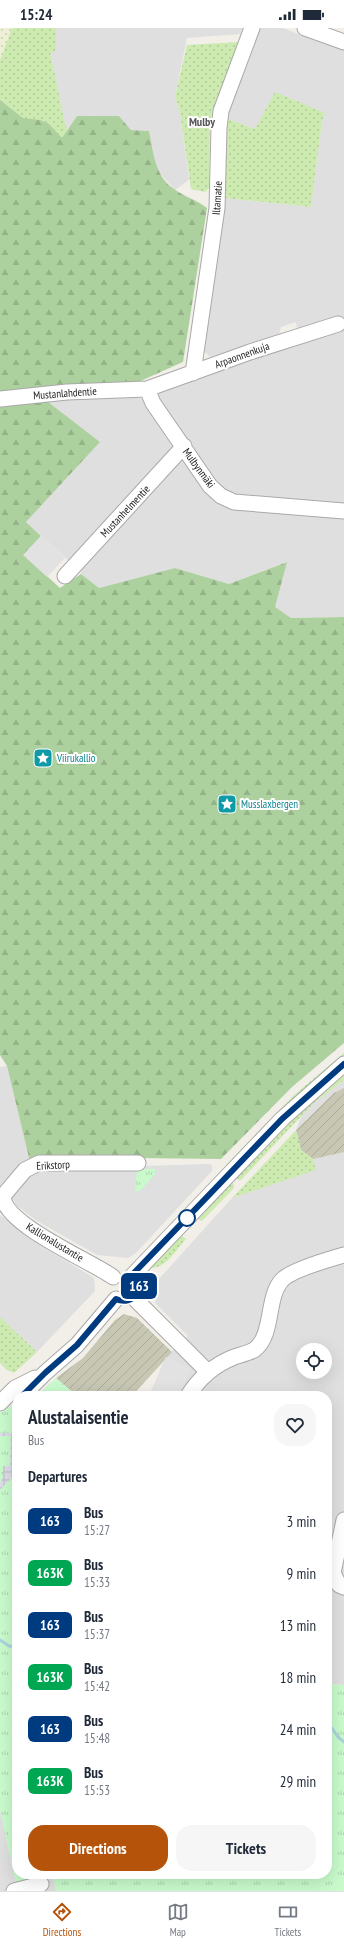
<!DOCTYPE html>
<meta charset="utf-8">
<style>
:root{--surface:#fff;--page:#f6f6f7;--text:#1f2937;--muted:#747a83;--line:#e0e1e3;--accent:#b45309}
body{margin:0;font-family:"PT Sans Narrow",sans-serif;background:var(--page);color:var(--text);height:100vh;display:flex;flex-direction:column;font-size:15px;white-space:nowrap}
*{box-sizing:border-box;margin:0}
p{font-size:13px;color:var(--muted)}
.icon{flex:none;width:22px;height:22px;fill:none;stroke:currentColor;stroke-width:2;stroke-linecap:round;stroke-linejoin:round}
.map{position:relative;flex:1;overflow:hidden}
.side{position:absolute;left:12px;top:1363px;width:320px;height:488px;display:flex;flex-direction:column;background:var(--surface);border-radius:16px;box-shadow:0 4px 16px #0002}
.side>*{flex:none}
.badge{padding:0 8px;border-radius:6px;font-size:14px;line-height:26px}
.fabs{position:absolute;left:296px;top:1315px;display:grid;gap:8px}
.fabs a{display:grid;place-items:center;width:36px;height:36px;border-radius:50%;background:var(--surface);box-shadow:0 4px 16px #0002;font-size:20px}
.map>.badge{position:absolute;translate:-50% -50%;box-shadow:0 0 0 2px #fff}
h2{padding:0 16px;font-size:15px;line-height:36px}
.round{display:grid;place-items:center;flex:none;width:42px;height:42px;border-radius:16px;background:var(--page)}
.headline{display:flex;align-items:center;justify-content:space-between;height:68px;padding:0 16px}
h1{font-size:19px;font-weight:700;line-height:30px}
.cta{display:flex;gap:8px;margin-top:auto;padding:8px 16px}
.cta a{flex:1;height:46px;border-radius:16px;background:var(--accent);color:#fff;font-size:16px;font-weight:700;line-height:46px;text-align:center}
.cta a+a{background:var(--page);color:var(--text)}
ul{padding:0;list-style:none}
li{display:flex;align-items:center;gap:12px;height:52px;padding:0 16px}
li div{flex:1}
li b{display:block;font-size:15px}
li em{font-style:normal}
li .badge{min-width:44px;font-weight:700;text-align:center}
.status{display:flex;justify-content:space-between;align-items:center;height:28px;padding:0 20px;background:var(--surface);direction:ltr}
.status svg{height:11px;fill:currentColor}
.tab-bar{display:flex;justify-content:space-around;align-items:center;height:56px;border-top:1px solid var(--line);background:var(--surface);font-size:11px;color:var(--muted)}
.tab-bar a{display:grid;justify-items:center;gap:2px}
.tab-bar .current{color:var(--accent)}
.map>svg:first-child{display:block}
.residential{fill:#e0dfdf;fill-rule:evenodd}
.construction{fill:url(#construction-furrows)}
.farmland{fill:url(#farmland-dots)}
.grass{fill:url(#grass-dots)}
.forest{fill:url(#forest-firs)}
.park{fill:url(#park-tufts)}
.parking{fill:#e2e2e2}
.plaza{fill:url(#plaza-grid)}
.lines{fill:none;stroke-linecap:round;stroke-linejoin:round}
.stream{stroke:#aad3df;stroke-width:3}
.minor-casing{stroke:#a9a9a9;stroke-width:17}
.minor{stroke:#fff;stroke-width:15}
.line-casing{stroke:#fff;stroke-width:9}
.line{stroke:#003b80;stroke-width:6}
.stop-dot{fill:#fff;stroke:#003b80;stroke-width:2}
.labels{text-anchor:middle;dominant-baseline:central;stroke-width:4;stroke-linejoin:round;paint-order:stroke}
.street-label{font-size:11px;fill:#222;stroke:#fff}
.culture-label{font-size:11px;fill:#0d838f;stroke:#fff;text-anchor:start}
.neighbourhood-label{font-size:12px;font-weight:bold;fill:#555;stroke:#fff}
</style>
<div class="status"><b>15:24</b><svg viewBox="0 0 49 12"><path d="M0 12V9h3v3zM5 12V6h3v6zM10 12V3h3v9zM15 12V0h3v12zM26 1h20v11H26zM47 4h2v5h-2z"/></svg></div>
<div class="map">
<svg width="344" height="1863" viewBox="0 0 344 1863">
<defs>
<pattern id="construction-furrows" width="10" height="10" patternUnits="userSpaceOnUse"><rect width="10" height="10" fill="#c7c7b4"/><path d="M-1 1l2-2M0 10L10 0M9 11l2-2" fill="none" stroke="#abab9a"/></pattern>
<pattern id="farmland-dots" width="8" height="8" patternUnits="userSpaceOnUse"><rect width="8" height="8" fill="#eef0d5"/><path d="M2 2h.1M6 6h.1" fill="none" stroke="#ccceb7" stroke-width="1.8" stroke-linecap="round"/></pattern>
<pattern id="grass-dots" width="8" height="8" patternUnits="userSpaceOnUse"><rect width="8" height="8" fill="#cdebb0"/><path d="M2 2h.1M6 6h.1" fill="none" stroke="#b0c997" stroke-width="1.8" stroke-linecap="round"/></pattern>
<pattern id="forest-firs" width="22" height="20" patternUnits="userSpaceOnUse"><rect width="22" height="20" fill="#add19e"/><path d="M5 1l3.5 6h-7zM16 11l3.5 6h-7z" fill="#95b388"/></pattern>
<pattern id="park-tufts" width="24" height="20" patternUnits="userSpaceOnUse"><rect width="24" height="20" fill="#c8facc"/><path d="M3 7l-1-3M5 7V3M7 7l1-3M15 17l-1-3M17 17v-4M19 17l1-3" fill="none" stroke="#acd6af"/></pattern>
<pattern id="plaza-grid" width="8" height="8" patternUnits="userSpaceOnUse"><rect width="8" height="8" fill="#dddde8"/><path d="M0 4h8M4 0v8" fill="none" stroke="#bdbdc7"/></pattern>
</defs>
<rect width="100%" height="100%" fill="#f2efe9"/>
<path class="residential" d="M56,0h187l-3,6 -53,4 -12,58 5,16 9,68 -14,10 -18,-20 -8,-39 -18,-1 -12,-14h-42l-15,23 -62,-39v-40l56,-19z
M261,0h22l36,14 25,5v459l-108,-9 -12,-5 -61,-82 -5,-13 2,-8 141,-58 -4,-2 -1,-7 -15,5 -2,8 -69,22 -6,-6 -1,-7 22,-146 86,9 11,-86 3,-8 -70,17 -30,-12 33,-87z
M131,368l15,4 29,43 -5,14 -99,106 -45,-41 74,-80 -57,-44z
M181,430l34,39 129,20v100l-53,1 -17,-11 12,-45 -57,22 -54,-16 -76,20 -18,-14 1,-8z
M7,1038l23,96 -30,31v-126z
M344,1052v605l-17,-1v-288h-178l17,-39 22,-21 -33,-33 3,-23 74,-82 83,-28 -2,-11 -12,-9 -5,-20 5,-13 13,-14zM303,1322h22v22h-22z
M209,1136l3,1v6l-76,82 -8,5 -31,-3 -60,-34 -20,-15 -6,-9 25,-28z
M0,1187l46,34 48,29 1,13 -58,61 -37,-35z
M0,1782l16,73 36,-8 4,16h-56z"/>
<path class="construction" d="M344,1060v64l-31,7 -12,-9 -5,-20 38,-37z
M124,1286l13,4 35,34 -40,44h-55l-21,-18 27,-20 32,-38z"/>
<path class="farmland" d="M0,0h12l-12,32z"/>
<path class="grass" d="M12,0h44v22l-6,4c7,26 10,52 17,77l-5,8 -14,-16 -8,-3 -17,-1 -23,-19v-40z
M238,14l-28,78 -1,68 -4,4 -14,-3 -11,-77 -5,-16 12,-51z
M275,64l50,21 -3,8 -11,86 -86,-9v-80l30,11z
M344,1025v5l-116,109 -2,-2 68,-70z
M344,1043v9l-30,23 -74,78 -6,-6 65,-63z
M296,1102l5,20 12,9 3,11 -84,28z
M230,1152l4,5v3l-32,33 -4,-2 9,-15z
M182,1208l4,3c-10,11 -20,30 -36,29l13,-16z
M0,1289l37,35 -23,21 -7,-3 -7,-7z"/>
<path class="forest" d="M0,72l23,18 17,2 8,3 14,15 15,-22h42l12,14 18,1c5,22 5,44 25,58 11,8 23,11 33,19l-24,154 -47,21 -93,15 57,44 -74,80 15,14 -17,19 36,33 21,-14 18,14 76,-20 54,16 58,-22 -12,45 16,11 53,-1v426l-52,44 -71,72 -83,-1 -108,4 -23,-96 -7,-11z"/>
<path class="park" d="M137,1141h18v5l-15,17h-5z
M56,1350l21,18h-40z
M17,1374v472h310v-190l17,1v206h-288l-4,-16 -36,8 -16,-73v-397z"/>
<path class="parking" d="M41,508l24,22 -18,19 -24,-22z
M166,1329l25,11 -13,28h-29z"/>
<path class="plaza" d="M15,1400l2,1v43l-17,18v-7l3,-6v-11h7l1,-30h-11v-3h14z"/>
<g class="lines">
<path class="stream" d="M0,1612l9,6 8,1
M327,1693l11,16 6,5"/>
<defs>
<path id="minor" d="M305,0l39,14
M193,345l24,-165 2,-80 2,-17 31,-83
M147,361l103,-37 88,-28
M0,371l67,-7 80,-3 6,14 57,83 11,10 13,6 110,9
M65,548l119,-130
M133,1247l149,-156 62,-55
M113,1249c-22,-16 -110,-53 -110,-81l22,-26 14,-7h99
M134,1270l74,74
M22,1368l23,-23 32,-28 39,-46
M188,1368c11,-18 26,-31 46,-39 6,-2 14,-4 20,-7 20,-14 12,-53 28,-70 9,-10 48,-21 62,-25
M0,1375l15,-15 20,-10
M344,1492l-11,53 6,12 5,2
M14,1863l27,-7"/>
</defs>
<use href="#minor" class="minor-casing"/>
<use href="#minor" class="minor"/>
</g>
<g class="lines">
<defs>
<path id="line" d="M22,1368l23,-23 32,-28 39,-46c17,8 30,-12 16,-24l150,-156 62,-55"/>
</defs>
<use href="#line" class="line-casing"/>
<use href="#line" class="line"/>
</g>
<defs>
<symbol id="sight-square" viewBox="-11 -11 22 22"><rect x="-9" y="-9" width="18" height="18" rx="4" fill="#0f9aa8" stroke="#fff"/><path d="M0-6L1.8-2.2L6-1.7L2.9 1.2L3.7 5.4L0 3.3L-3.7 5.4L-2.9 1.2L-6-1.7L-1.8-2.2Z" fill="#fff"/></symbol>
</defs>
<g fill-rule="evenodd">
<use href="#sight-square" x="32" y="719" width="22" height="22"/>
<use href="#sight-square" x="216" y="765" width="22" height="22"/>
</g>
<circle class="stop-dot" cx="187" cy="1190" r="8"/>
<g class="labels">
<g class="street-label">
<text transform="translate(217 170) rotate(-86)">Iltamatie</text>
<text transform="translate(242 327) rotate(-20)">Arpaonnenkuja</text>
<text transform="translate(65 365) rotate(-4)">Mustanlahdentie</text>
<text transform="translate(199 440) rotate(54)">Mulbynmäki</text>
<text transform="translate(125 483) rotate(-47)">Mustanhelmentie</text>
<text transform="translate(53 1137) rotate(-3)">Erikstorp</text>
<text transform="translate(55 1214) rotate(31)">Kallionalustantie</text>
</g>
<g class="culture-label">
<text x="57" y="730">Viirukallio</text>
<text x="241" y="776">Musslaxbergen</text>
</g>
<g class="neighbourhood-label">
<text x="202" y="93">Mulby</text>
</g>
</g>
</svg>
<div class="fabs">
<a><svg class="icon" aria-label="locate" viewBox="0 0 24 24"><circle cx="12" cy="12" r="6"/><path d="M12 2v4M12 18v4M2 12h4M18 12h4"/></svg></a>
</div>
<b class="badge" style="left:139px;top:1258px;background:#003b80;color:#fff">163</b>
<section class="side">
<div class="headline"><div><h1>Alustalaisentie</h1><p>Bus</p></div><a class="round"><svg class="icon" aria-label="heart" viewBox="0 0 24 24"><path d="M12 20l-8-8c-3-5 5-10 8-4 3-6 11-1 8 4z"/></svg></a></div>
<h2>Departures</h2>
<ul>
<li><span class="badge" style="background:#003b80;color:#fff">163</span><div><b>Bus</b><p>15:27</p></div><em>3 min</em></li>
<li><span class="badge" style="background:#00a651;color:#fff">163K</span><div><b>Bus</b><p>15:33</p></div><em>9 min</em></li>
<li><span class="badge" style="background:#003b80;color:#fff">163</span><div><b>Bus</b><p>15:37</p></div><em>13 min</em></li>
<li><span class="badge" style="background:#00a651;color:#fff">163K</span><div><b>Bus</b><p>15:42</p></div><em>18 min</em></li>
<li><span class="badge" style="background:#003b80;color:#fff">163</span><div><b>Bus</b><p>15:48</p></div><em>24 min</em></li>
<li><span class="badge" style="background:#00a651;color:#fff">163K</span><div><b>Bus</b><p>15:53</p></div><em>29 min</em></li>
</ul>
<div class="cta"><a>Directions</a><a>Tickets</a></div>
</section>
</div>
<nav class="tab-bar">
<a class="current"><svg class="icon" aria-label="directions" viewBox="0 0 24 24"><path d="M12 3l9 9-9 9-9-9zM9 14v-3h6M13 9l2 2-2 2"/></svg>Directions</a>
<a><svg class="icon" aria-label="map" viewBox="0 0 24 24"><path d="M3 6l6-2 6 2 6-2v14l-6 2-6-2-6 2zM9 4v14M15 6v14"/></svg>Map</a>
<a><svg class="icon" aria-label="tickets" viewBox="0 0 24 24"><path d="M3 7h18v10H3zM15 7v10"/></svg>Tickets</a>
</nav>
